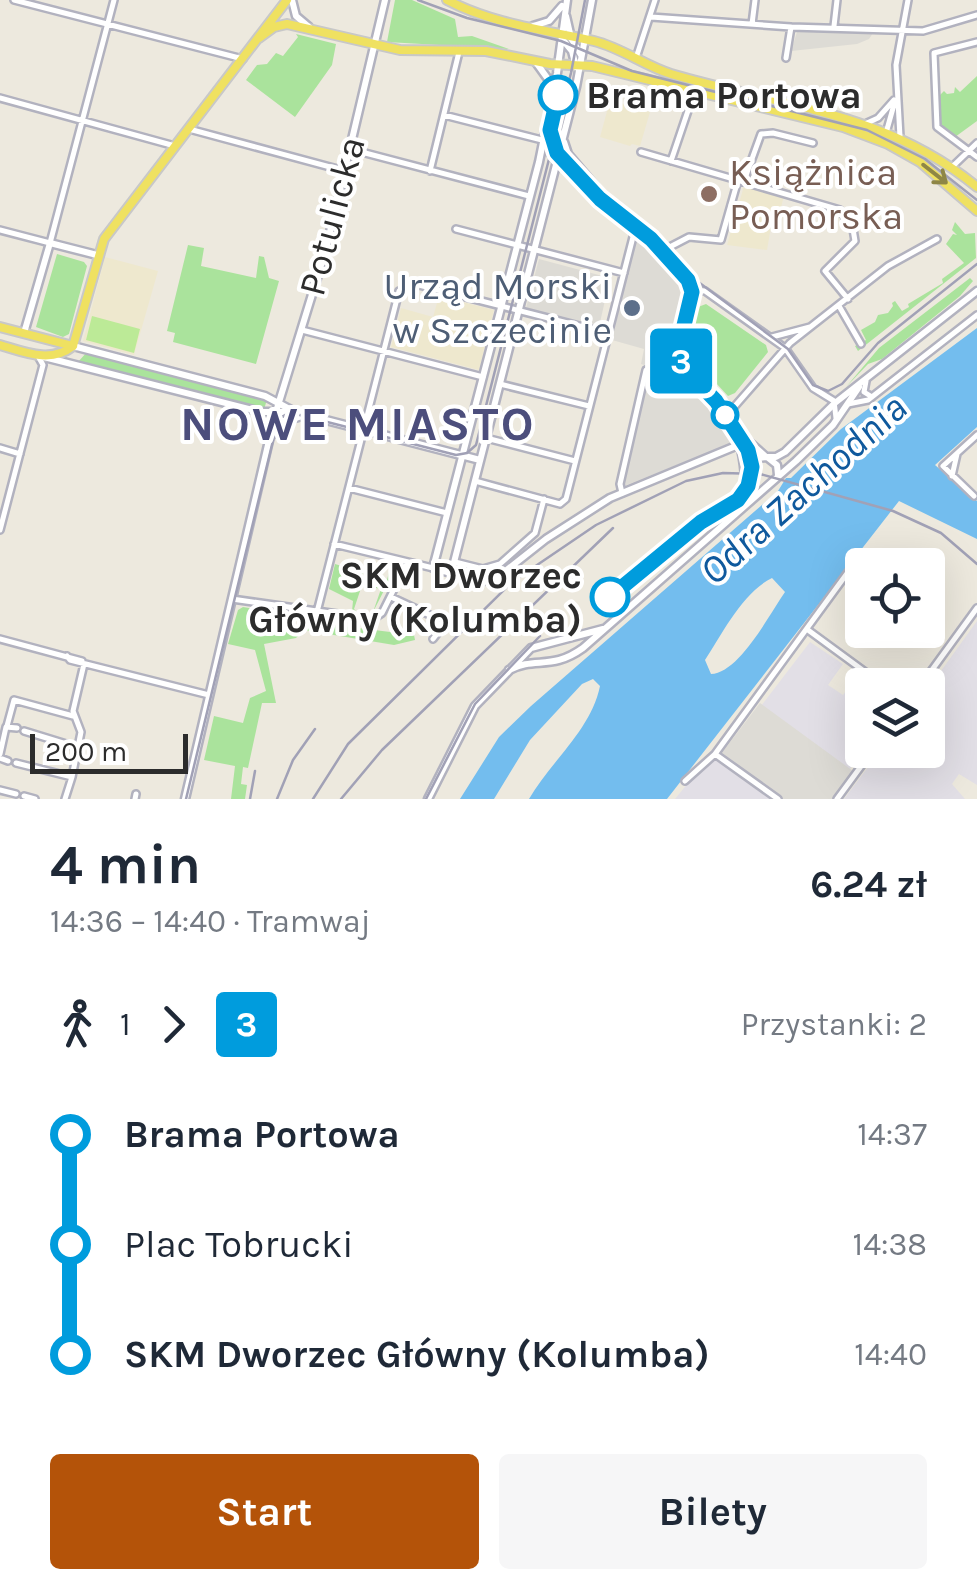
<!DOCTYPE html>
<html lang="pl">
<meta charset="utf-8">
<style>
:root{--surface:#fff;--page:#f6f6f7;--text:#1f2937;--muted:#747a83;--accent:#b45309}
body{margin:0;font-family:Karla,sans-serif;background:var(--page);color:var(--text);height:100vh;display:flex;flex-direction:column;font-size:38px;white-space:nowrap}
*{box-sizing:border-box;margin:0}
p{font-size:32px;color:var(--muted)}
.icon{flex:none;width:55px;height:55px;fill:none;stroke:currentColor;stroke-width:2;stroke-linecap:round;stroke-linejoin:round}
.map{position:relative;height:799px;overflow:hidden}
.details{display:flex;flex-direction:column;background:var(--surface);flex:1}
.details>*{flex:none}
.badge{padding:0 20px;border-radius:8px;font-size:35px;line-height:65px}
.tools{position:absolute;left:845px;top:548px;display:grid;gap:20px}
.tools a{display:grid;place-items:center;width:100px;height:100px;border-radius:10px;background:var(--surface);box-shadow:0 10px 40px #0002;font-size:50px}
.scale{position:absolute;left:30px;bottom:25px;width:158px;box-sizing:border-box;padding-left:10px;border:5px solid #2c2c2c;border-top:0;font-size:28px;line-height:35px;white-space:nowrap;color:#2c2c2c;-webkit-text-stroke:8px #fff;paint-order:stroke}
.map>.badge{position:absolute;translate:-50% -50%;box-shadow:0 0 0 5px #fff}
.legs{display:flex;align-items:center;gap:15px;height:110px;padding:0 50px;font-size:32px}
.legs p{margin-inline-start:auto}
.head{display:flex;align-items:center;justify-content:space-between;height:170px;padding:0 50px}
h1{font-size:55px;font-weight:700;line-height:75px}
.cta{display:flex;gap:20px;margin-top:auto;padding:20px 50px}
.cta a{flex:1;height:115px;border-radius:10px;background:var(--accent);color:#fff;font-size:40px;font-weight:700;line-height:115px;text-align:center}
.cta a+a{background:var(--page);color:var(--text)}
ul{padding:0 50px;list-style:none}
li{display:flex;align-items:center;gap:35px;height:110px;font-size:38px}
li i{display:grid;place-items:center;width:15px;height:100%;margin:0 12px;background:currentColor}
li i::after{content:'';width:25px;height:25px;margin:-12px;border:8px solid;border-radius:50%;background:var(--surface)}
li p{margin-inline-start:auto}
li:first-child i{background:linear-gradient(#0000 50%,currentColor 0)}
li:last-child i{background:linear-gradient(currentColor 50%,#0000 0)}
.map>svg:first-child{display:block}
.industrial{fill:#e2dfe6}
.education{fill:#eee8ce}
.green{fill:#aae39c}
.pitch{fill:#bcea97}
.plaza{fill:#dddbd5}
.water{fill:#73bdee;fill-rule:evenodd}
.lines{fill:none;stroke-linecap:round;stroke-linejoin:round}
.street-casing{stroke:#b2b2bf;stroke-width:10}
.secondary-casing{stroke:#b2b2bf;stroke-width:11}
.primary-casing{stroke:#c8c8c8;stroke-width:12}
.street{stroke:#fff;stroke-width:5}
.secondary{stroke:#fff;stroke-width:6}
.primary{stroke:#efe161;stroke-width:8}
.tram{stroke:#a1a1b6;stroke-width:2.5}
.rail{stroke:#a1a1b6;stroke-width:2.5}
.oneway{stroke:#8e8646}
.line-1-casing{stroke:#fff;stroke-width:22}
.line-1{stroke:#009cdd;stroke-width:15}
.stop-1-dot{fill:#fff;stroke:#009cdd;stroke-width:5}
.education-dot{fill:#8d6e63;stroke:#fff;stroke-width:4}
.service-dot{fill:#5c6f8a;stroke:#fff;stroke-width:4}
.labels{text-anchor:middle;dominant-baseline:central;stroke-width:8;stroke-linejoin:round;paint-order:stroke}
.stop-label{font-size:38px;font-weight:bold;fill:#2c2c2c;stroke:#fff;text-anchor:start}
.education-label{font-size:38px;fill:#785e54;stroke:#fff;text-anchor:start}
.street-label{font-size:38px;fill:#2c2c2c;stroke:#fff}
.service-label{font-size:38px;fill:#4e5e75;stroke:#fff;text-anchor:end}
.water-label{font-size:40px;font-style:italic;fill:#0f599d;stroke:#fff}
.district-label{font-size:48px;font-weight:bold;letter-spacing:2.5px;fill:#4c4e7c;stroke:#fff}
</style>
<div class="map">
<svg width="977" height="799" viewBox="0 0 977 799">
<rect width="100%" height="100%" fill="#ede9de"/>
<path class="industrial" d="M977,621v164l-18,-11 -7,10 13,15h-121l37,-49h47v-61z
M810,642l33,22 -15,21 15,10 15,-20 13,10h-9l2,65 -36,49 -103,-46z
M710,756l60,43h-95z"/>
<path class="education" d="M617,102l33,10 -10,34 -8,-2 -2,2 -30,-9 9,-33 7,1z
M744,186l40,10 -4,15 -6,-1 -7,40 -40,-5z
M105,257l53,14 -24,84 -51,-14z
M439,296l55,14 -15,60 -88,-23 10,-39 32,9z"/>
<path class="green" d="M395,0h17l43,19 3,18 14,-1 37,13 -122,-7z
M296,34l40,10 -4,21 -37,52 -49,-37 11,-15 10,-1 9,-11 7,3 15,-19z
M977,76v45l-22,16 -16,-11v-30l5,-5 3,3 7,-1 1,-6 5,5z
M955,222l10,12 10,-1 1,25 -118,93 -3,-5 11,-6 -5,-10 14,-8 3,-7 10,-2 5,-7 -1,-3 3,-2 7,10 7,-4 -1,-3 35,-21 -1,-4 22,-16 -18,-19 7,-10 4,1 -5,-5z
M188,245l16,3 -3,18 55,12 3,-22 5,1 5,21 10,3 -23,83 -83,-22 2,-9 -8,-2z
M57,254l27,8 3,4 -18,68 -6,3 -27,-10z
M970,278l3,3 -13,15 -78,63 -14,5 -22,23 33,-39z
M706,304l60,41 2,7 -33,41 -7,3 -38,-41 8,-48z
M87,352l180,47 -3,11 -186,-48z
M347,559l4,1 -1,8 13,3 -2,11 24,6 6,-24 6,1 -24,47 8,-23 -19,-4 -8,24 3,3 -5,-1 1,-10 -24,-12 6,-25 10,3z
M243,607l12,2 2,27 38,-7 8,-8 111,14 1,5 -21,5 -90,-15 -8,8 -32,6 12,59h-14l-14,65 -5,-1 -2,17 6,1 -2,14h-14l4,-33 -31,-6 10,-44 29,7 7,-25 16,-7 -11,-41 -27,-6 10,-34z"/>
<path class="pitch" d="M92,316l48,13 -6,24 -48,-13z"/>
<path class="plaza" d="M797,32l53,-1 23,2 -4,6 -12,5 -66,7z
M640,236l38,38 10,21 -14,58 -30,12 -3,-1 3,-15 -32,-9 24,-102z
M539,259l71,19 -11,49 -73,-19z
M675,364l37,38 20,34v7l-108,43 24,-113z
M760,703l93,68 -21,28h-50l-61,-45z"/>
<path class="water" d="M977,328v99l-42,38 42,36v38l-78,-38 -232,298h-138c22,-38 62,-69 71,-113l-7,-7 -11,5 -52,56 -36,59h-34l39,-62 32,-31 247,-215 8,-13h5l50,-49zM772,578l13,14c-16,23 -46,81 -74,82l-6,-14c17,-26 38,-68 67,-82z"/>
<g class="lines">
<defs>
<path id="street" d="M14,0l229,59
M651,17l140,10 132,4 54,-16
M752,24l3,-24
M834,26l3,-26
M977,42l-43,11 3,74 40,30
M636,58l19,-58
M786,58l5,-31
M0,98l175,48
M444,115l98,25
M867,123l11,-5 16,-18
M189,129l156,42
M886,133l9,-32
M900,137l-4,-72 12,-65
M350,149l179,47
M641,152l199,58 13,19 2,12 -30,30 23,28
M671,161l23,-68
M952,167l25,-24
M430,171l29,-119
M744,181l17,-47 12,-1 40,10
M456,229l168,44
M0,230l50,13 64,-243
M664,250l25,-13 32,3 17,-60
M411,283l196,50
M693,290l12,1 80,57 28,40 21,13 2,17
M839,306l22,38
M302,330l181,47
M772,337l38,-10
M866,381l-2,11 8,5
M500,384l89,22
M848,404l20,-4 109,-85
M725,413l10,-7 55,-63 98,-77 49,-27
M486,438l89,23
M0,448l20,6
M952,476l5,-22
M475,481l85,23 6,-5 67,-262 6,-9
M349,488l98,25
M622,493l-2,-9 26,-114 35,-13
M974,496l-31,-30 34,-31
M0,530l43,-165 -5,-9
M334,544l99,24
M455,562l28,7 17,-5 35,-31 9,-34
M391,597l45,21 4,12 -7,9
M232,599l141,20 9,-6 25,-50
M317,612l82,-321
M808,630l75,55
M0,639l82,22
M67,656l3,4 139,35
M921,685l56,-77
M7,726l7,-26 59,16
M24,731l52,16
M0,754l6,-27 11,1
M715,754l63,45
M0,758l8,3
M16,763l56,14 9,-45 -8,-21 11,-47
M685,781l30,-27 136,-186
M0,790l16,4
M24,796l11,3
M65,799l7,-22
M135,799l1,-5
M837,799l36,-49"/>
<path id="secondary" d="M292,0l4,16 13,11
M567,0l-10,73 -18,89 -106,406 47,13 14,-1 52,-41 64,-41 138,-57
M566,16l5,22 10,17
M533,26l16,-5 13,-15
M562,39l10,12 4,16
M535,61l18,25
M545,135l3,15 9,12 92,73 39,42 5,17 -12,50 1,16 34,39 22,33 27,24
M564,142l4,12 39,46
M24,333l26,-90 47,12
M73,346l192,50 30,16 185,48
M44,357l217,55h29
M272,435l12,-14 18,-5
M767,457h9l9,-5 50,-49 142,-112
M747,466l8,-8 12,-1 10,8 1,10
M730,518c23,-35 14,-49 8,-86
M451,574l125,-487 16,-87
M509,670c27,-14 42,1 74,-22l213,-187 37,-36 26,-38
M185,799l90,-384 51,-166 59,-249
M428,799l47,-93 56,-58 72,-19"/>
<path id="primary" d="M447,0c45,24 98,30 147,41 28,7 51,25 77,33 108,32 216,38 306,113
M259,38l15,-11 13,-3 113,26 86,1 64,13 42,2 251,61 45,17 32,18 57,49
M0,327l73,19
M0,345c24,7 51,19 73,1
M73,346l31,-107 183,-239"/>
</defs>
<use href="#street" class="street-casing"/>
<use href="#secondary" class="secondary-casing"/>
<use href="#primary" class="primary-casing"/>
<use href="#street" class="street"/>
<use href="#secondary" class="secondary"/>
<use href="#primary" class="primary"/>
<path class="tram" d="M418,0l49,18 94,23 71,30 235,59 58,29 52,41
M553,134l6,18 34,36 58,48 38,40 5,17 -12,49 1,17 34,39 36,55
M689,275l99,74 25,36 15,6 14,-7 36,-41 99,-79
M186,799l92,-379 7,-5 11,-1 160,41 11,-2 9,-8 95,-372 14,-73
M426,799l49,-95 65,-68"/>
<path class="rail" d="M250,799l5,-28
M277,799l16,-39 22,-31
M313,799l35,-55 164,-162 84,-57 90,-44 37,-8 37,1 133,37 48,22 36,31
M341,799l41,-49 231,-222"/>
</g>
<defs><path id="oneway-shaft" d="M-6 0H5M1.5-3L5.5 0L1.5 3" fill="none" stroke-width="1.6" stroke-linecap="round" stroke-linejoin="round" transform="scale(2.5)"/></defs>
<use class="oneway" href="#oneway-shaft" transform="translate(935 174) rotate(38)"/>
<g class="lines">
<defs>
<path id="line-1" d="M558,95l-8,35 7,23 43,46 51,40 37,41 4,12 -12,50v16l7,13 29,30 32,49 4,17 -4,19 -10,14 -37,22 -91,75"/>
</defs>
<use href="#line-1" class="line-1-casing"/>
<use href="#line-1" class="line-1"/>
</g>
<g class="stop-1-dot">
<circle cx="558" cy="95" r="18"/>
<circle cx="725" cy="415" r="12"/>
<circle cx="610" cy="597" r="18"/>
</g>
<circle class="education-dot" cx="709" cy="194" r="10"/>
<circle class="service-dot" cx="632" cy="308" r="10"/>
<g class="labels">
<g class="stop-label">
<text x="586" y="95">Brama Portowa</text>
<text x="582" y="575" text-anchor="end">SKM Dworzec<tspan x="582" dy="44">Główny (Kolumba)</tspan></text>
</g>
<g class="education-label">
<text x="729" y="172">Książnica<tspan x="729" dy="44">Pomorska</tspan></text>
</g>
<g class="street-label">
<text transform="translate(332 216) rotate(-75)">Potulicka</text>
</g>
<g class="service-label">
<text x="612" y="286">Urząd Morski<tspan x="612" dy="44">w Szczecinie</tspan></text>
</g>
<g class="water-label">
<text transform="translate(803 489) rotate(-42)">Odra Zachodnia</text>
</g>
<g class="district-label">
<text x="358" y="424">NOWE MIASTO</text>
</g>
</g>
</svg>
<div class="tools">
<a><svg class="icon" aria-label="locate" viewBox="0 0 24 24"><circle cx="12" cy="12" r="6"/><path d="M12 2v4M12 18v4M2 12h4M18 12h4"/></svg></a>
<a><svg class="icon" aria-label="layers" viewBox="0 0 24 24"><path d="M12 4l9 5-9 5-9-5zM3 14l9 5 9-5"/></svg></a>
</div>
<div class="scale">200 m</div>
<b class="badge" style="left:681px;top:361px;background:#009cdd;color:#fff">3</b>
</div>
<section class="details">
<div class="head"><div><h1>4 min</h1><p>14:36 – 14:40 · Tramwaj</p></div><b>6.24 zł</b></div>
<div class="legs"><svg class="icon" aria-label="walk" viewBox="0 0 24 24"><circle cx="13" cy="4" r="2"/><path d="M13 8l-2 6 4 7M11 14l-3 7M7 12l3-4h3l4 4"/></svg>1<svg class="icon" aria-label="forward" viewBox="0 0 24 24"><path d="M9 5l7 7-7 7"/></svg><b class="badge" style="background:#009cdd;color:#fff">3</b><p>Przystanki: 2</p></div>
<ul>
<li><i style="color:#009cdd"></i><b>Brama Portowa</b><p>14:37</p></li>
<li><i style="color:#009cdd"></i><span>Plac Tobrucki</span><p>14:38</p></li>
<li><i style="color:#009cdd"></i><b>SKM Dworzec Główny (Kolumba)</b><p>14:40</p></li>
</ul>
<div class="cta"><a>Start</a><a>Bilety</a></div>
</section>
